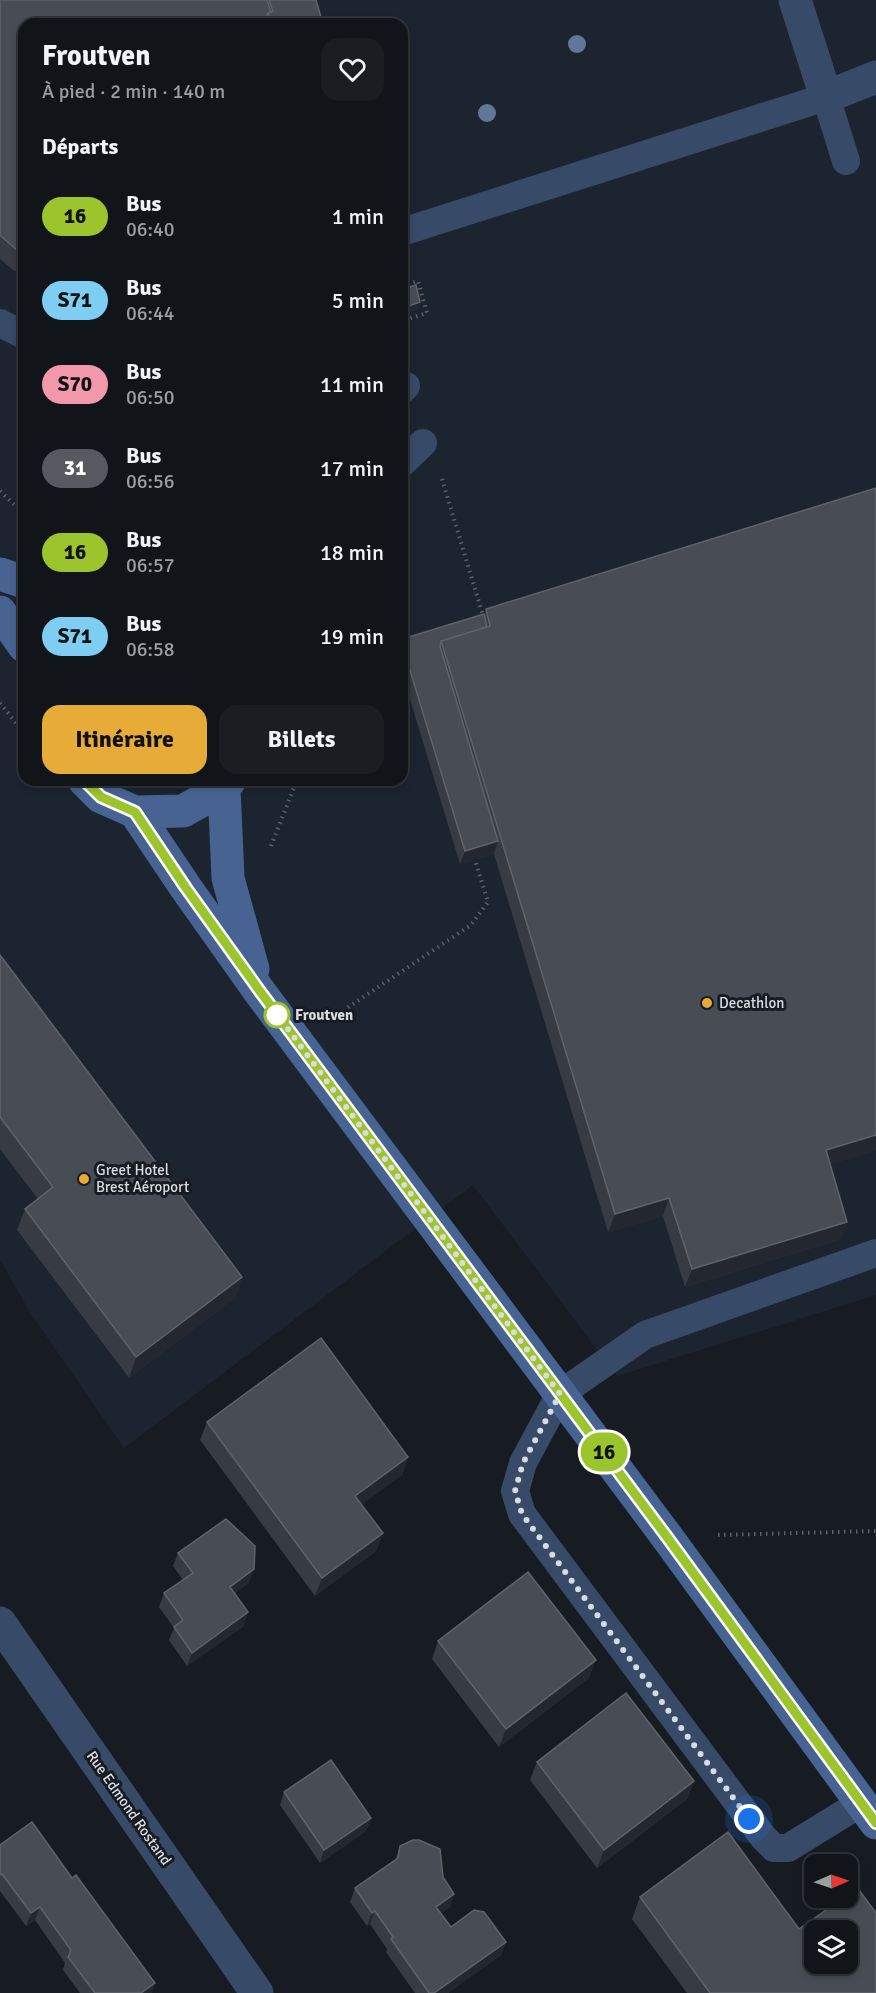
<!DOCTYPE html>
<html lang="fr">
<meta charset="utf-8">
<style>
:root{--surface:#11151a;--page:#1a1e23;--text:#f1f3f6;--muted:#9c9fa2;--line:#303439;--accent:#e7ac37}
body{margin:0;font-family:Signika,sans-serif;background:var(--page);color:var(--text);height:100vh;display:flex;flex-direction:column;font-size:22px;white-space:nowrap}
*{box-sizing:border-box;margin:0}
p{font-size:20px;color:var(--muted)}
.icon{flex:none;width:33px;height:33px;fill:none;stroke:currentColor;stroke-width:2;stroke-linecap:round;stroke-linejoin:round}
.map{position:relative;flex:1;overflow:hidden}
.drawer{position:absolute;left:18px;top:18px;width:390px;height:768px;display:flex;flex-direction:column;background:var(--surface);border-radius:18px;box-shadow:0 3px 9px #0003,0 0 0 2px var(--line)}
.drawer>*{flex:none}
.badge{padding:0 12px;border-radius:20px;font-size:21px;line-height:39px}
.needle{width:39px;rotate:88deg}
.buttons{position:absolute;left:804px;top:1854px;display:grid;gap:12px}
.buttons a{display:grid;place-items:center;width:54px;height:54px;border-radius:12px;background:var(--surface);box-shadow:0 3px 9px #0003,0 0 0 2px var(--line);font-size:30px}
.you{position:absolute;width:30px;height:30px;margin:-15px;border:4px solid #fff;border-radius:50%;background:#1a73e8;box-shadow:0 0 0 9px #1a73e833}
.map>.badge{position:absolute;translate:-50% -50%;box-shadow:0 0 0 3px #fff}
h2{padding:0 24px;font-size:22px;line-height:54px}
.round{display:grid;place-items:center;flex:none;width:63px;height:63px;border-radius:18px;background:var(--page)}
.headline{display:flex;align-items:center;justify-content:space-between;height:102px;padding:0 24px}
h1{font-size:28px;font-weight:700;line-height:45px}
.button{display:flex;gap:12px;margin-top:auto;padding:12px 24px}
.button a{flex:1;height:69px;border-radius:18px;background:var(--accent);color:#111;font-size:24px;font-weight:700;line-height:69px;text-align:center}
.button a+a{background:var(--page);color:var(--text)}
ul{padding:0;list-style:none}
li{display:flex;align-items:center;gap:18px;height:84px;padding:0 24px}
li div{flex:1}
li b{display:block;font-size:22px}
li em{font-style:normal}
li .badge{min-width:66px;font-weight:700;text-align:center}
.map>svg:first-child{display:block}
.built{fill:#1c2430;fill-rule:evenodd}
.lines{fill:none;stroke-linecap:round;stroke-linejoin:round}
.path{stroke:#5d6168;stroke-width:4;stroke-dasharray:1.5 4.5;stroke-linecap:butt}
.service{stroke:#374a67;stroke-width:28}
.minor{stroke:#374a67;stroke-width:33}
.secondary{stroke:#466392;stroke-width:33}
.tree{fill:#61779a}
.wall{fill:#373c44}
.shaded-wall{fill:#232830}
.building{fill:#484d55;stroke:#5f636a;stroke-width:1.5;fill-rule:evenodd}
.line-casing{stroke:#fff;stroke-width:14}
.line{stroke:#9cc42c;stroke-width:9}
.walk{stroke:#d8dbe0;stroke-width:6;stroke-dasharray:0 10.8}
.poi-dot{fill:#e7ac37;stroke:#171c23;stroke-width:2}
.stop-dot{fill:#fff;stroke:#9cc42c;stroke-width:3}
.labels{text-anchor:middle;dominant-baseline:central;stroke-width:6;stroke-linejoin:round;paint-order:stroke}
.poi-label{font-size:15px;fill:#d8dbe0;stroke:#171c23;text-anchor:start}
.stop-label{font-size:15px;font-weight:bold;fill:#d8dbe0;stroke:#171c23;text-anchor:start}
.street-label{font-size:15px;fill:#d8dbe0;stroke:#171c23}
</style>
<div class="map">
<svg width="876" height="1993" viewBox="0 0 876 1993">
<rect width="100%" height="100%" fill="#171c23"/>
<path class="built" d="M0,0h876v1295l-259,81 -144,-191 -349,263 -93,-134 -31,-54zM24,24h378v756h-378z"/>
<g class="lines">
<path class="path" d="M402,286l16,-5 9,32 -25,8
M442,479l42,140
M0,491l24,23
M0,703l24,30
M271,846l26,-66
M334,1019l13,-11 124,-83 17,-23 -14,-45
M718,1535l158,-4"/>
<path class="service" d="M402,232l424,-135 20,64
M0,323l24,12
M402,390l4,-4
M402,463l21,-20
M861,1803l-73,45h-14l-10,-10 -242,-324 -7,-23 8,-28 37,-69 85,-59 231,-82"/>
<path class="minor" d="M795,0l31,97 50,-20
M0,1623l257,370"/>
<path class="secondary" d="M0,574l24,8
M0,612l24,34
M84,780l17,17 34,15 48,-1 41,-23 6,-8
M224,788l4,90 25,91
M135,812l51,76 73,103 408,546 209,286"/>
</g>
<g class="tree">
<circle cx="577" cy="44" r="9"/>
<circle cx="487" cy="113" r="9"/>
</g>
<path class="wall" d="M0,0h316l7,24h-299v251l-11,-5 -13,-11z
M402,289l18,13 -2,7 -15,5 -1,-3z
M486,609l344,556 17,57 -6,17 -156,48 -22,-71 -55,16 -114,-378 -34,10 -58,-191v-34l82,-25z
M0,955l242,322 -7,21 -106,80 -112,-148 8,-21 13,-10 -38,-50z
M207,1422l201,35 -6,18 -41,29 22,29 -7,18 -61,45 -115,-156z
M178,1553l71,30 -14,10 9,33 -57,40 -18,-26 5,-12 -15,-21 5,-14 19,-13 -10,-14z
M438,1641l151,37 -90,69 -67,-88z
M537,1762l157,19 -7,18 -90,69 -67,-88z
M284,1792l87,26 -5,13 -46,32 -40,-58z
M0,1845l152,148h-72l-17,-23 2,-7 -30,-43 -9,6 -26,-35z
M400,1846l43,31 11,17 -4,13 -9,6 10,14 55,15 -5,13 -53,38h-33l-29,-41 1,-3 -17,-25 -3,2 -17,-24 5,-14 40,-28z
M640,1897l236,96h-189l-55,-74z"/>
<path class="shaded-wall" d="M420,302l-2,7 -15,5 3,-7z
M498,841l-4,13 -34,10 5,-13z
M876,1135v16l-57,17 7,-18z
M669,1198l-6,18 -55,16 7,-18z
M847,1222l-6,17 -156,48 7,-18z
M242,1277l-7,21 -106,80 7,-21z
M408,1457l-6,18 -53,39 6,-18z
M383,1533l-7,18 -61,45 7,-18z
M254,1569l-5,14 -24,17 5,-13z
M248,1612l-4,14 -57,40 5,-13z
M596,1660l-7,18 -90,69 7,-18z
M694,1781l-7,18 -90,69 7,-18z
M371,1818l-5,13 -46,32 4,-13z
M454,1894l-4,13 -19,13 5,-13z
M40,1907l-5,13 -9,6 5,-13z
M375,1911l-5,13 -3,2 5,-13z
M506,1942l-5,13 -53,38h-14z
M155,1983l-3,10h-11z"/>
<path class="building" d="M0,0h267l4,12 -3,1 -2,4 3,7h-245v230l-5,-2 -19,-17z
M269,0h47l7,24h-52l-3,-11 5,-2z
M416,285l4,17 -14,5 -4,-11v-7z
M876,488v647l-50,15 21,72 -155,47 -23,-71 -54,16 -174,-573 49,-15 -4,-17z
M484,614l3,13 -46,14 -1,5 58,195 -33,10 -63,-207v-5z
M0,955l242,322 -106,80 -111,-148 28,-22 -53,-70z
M321,1338l87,119 -53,39 28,37 -61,45 -115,-156z
M226,1519l29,27 -1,23 -24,18 18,25 -56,41 -18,-26 9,-7 -19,-27 29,-20 -15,-20z
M528,1572l68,88 -90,69 -68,-88z
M626,1693l68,88 -90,69 -67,-88z
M331,1760l40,58 -47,32 -40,-58z
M32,1822l40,56 4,-3 79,108 -14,10h-46l-27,-36 3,-7 -31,-43 -9,6 -29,-39 -2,1v-30z
M728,1832l71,97 44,-31h5v-4l9,-7 19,26v80h-166l-70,-96zM814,1930h34v34h-34z
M413,1840h6l21,9 3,28 11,17 -18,13 15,20 23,-17 10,2 22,30 -72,51h-5l-38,-54 2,-2 -18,-26 -3,2 -17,-25 43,-30 2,-12z"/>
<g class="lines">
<defs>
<path id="line" d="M84,780l17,17 34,15 51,76 73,102 408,547 209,286"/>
</defs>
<use href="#line" class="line-casing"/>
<use href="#line" class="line"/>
<path class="walk" d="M277,1015l-4,-6 287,385 -37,69 -8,28 7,23 227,305"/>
</g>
<g class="poi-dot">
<circle cx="707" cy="1003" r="6"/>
<circle cx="84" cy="1179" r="6"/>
</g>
<circle class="stop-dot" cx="277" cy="1015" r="12"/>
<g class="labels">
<g class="poi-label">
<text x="719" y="1003">Decathlon</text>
<text x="96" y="1170">Greet Hotel<tspan x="96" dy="17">Brest Aéroport</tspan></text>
</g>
<g class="stop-label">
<text x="295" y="1015">Froutven</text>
</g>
<g class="street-label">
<text transform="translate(129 1808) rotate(55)">Rue Edmond Rostand</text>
</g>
</g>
</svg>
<div class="buttons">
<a><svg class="needle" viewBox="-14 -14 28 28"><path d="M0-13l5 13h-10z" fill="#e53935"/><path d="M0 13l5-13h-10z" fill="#9c9fa2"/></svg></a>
<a><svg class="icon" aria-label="layers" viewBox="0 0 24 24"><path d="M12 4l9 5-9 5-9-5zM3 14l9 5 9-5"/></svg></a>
</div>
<div class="you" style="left:749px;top:1819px"></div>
<b class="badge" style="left:604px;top:1452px;background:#9cc42c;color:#111">16</b>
<section class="drawer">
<div class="headline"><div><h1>Froutven</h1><p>À pied · 2 min · 140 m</p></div><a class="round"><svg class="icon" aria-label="heart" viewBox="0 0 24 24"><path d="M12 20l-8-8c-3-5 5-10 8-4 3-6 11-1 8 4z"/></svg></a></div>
<h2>Départs</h2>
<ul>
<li><span class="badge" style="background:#9cc42c;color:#111">16</span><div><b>Bus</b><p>06:40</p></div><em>1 min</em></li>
<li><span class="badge" style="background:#7ecef3;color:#111">S71</span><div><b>Bus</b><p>06:44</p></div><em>5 min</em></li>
<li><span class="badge" style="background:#f298ab;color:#111">S70</span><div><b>Bus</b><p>06:50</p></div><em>11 min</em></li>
<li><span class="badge" style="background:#56595f;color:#fff">31</span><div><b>Bus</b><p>06:56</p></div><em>17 min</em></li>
<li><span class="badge" style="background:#9cc42c;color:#111">16</span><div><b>Bus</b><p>06:57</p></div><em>18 min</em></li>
<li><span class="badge" style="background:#7ecef3;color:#111">S71</span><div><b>Bus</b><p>06:58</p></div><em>19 min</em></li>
</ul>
<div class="button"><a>Itinéraire</a><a>Billets</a></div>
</section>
</div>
